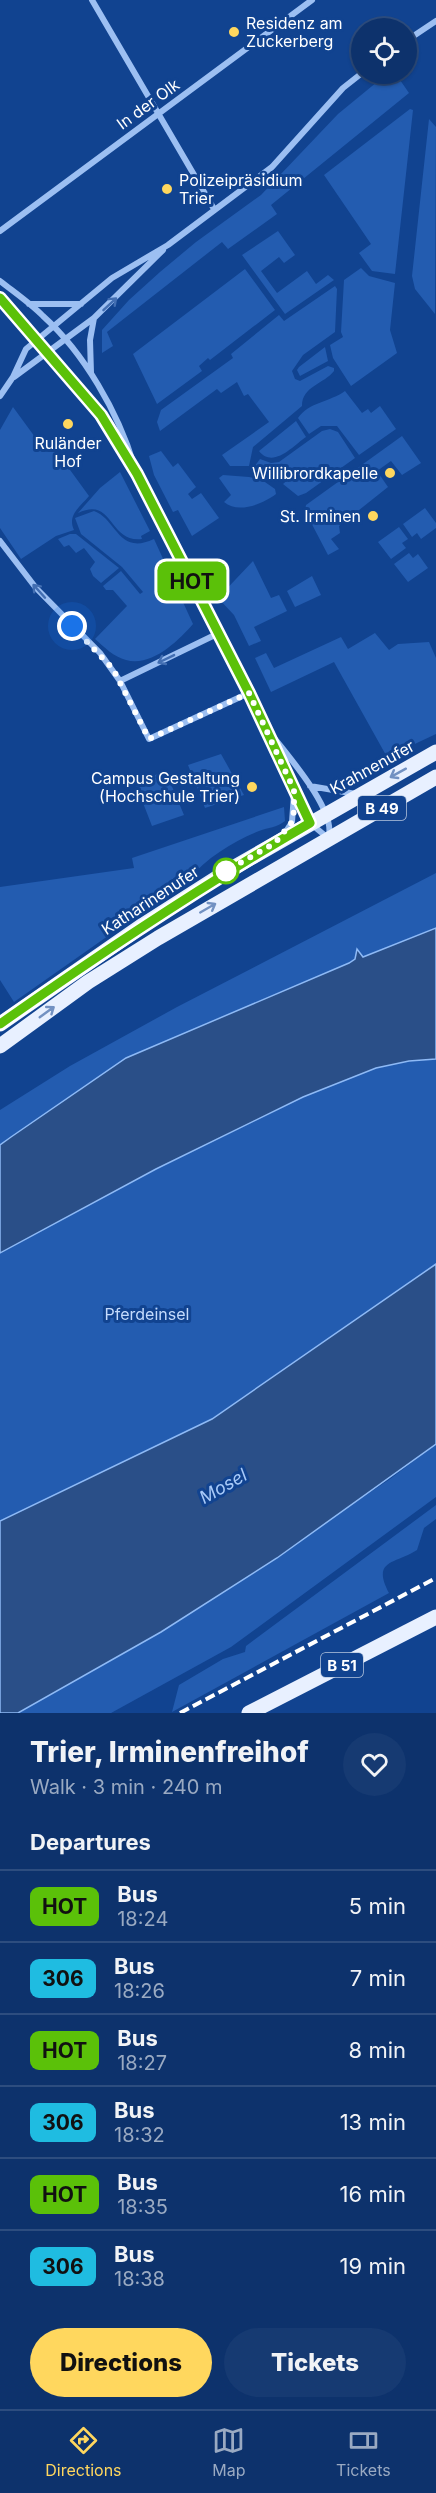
<!DOCTYPE html>
<meta charset="utf-8">
<style>
:root{--surface:#0d326c;--page:#163a72;--text:#f1f3f6;--muted:#9aaac2;--line:#2d4d7f;--accent:#ffd75e}
body{margin:0;font-family:Inter,sans-serif;background:var(--page);color:var(--text);height:100vh;display:flex;flex-direction:column;font-size:22px;white-space:nowrap}
*{box-sizing:border-box;margin:0}
p{font-size:20px;color:var(--muted)}
.icon{flex:none;width:33px;height:33px;fill:none;stroke:currentColor;stroke-width:2;stroke-linecap:round;stroke-linejoin:round}
.map{position:relative;height:1713px;overflow:hidden}
.panel{display:flex;flex-direction:column;background:var(--surface);flex:1}
.panel>*{flex:none}
.badge{padding:0 12px;border-radius:9px;font-size:21px;line-height:39px}
.controls{position:absolute;left:351px;top:18px;display:grid;gap:12px}
.controls a{display:grid;place-items:center;width:66px;height:66px;border-radius:50%;background:var(--surface);box-shadow:0 2px 4px #0004,0 0 0 2px var(--line);font-size:30px}
.you{position:absolute;width:30px;height:30px;margin:-15px;border:4px solid #fff;border-radius:50%;background:#1a73e8;box-shadow:0 0 0 9px #1a73e833}
.map>.badge{position:absolute;translate:-50% -50%;box-shadow:0 0 0 3px #fff}
h2{padding:0 30px;font-size:22px;line-height:54px}
.round{display:grid;place-items:center;flex:none;width:63px;height:63px;border-radius:32px;background:var(--page)}
.overview{display:flex;align-items:center;justify-content:space-between;height:102px;padding:0 30px}
h1{font-size:28px;font-weight:800;line-height:45px}
.primary-button{display:flex;gap:12px;margin-top:auto;padding:12px 30px}
.primary-button a{flex:1;height:69px;border-radius:36px;background:var(--accent);color:#111;font-size:24px;font-weight:800;line-height:69px;text-align:center}
.primary-button a+a{background:var(--page);color:var(--text)}
ul{padding:0;list-style:none}
li{display:flex;align-items:center;gap:18px;height:72px;padding:0 30px;border-top:2px solid var(--line)}
li div{flex:1}
li b{display:block;font-size:22px}
li em{font-style:normal}
li .badge{min-width:66px;font-weight:700;text-align:center}
.menu{display:flex;justify-content:space-around;align-items:center;height:84px;border-top:2px solid var(--line);background:var(--surface);font-size:16px;color:var(--muted)}
.menu a{display:grid;justify-items:center;gap:3px}
.menu .on{color:var(--accent)}
.map>svg:first-child{display:block}
.green{fill:#235cb0}
.water{fill:#2a4f88;stroke:#8ebaf6;stroke-width:1.5}
.lines{fill:none;stroke-linecap:round;stroke-linejoin:round}
.minor{stroke:#9cbff2;stroke-width:6}
.primary{stroke:#e8f0ff;stroke-width:15}
.rail{stroke:#fff;stroke-width:4;stroke-dasharray:10 4.5;stroke-linecap:butt}
.oneway{stroke:#426eb2}
.oneway2{stroke:#7291c2}
.line-casing{stroke:#fff;stroke-width:14}
.line{stroke:#5bc109;stroke-width:9}
.walk{stroke:#fff;stroke-width:6;stroke-dasharray:0 10.8}
.poi-dot{fill:#ffd75e;stroke:#114390;stroke-width:2}
.stop-dot{fill:#fff;stroke:#5bc109;stroke-width:3}
.labels{text-anchor:middle;dominant-baseline:central;stroke-width:6;stroke-linejoin:round;paint-order:stroke}
.shield{fill:#114390;stroke:#b8c7de;stroke-width:1.5}
.shield-label{font-size:15px;font-weight:bold;fill:#fff}
.poi-label{font-size:16px;fill:#fff;stroke:#114390;text-anchor:end}
.street-label{font-size:16px;fill:#fff;stroke:#114390}
.park-label{font-size:16px;fill:#c4dbfd;stroke:#114390}
.water-label{font-size:18px;font-style:italic;fill:#a8caf9;stroke:#114390}
</style>
<div class="map">
<svg width="436" height="1713" viewBox="0 0 436 1713">
<rect width="100%" height="100%" fill="#114390"/>
<path class="green" d="M400,80l9,13 -138,112 6,9 -49,35 -6,-7 -115,90 6,14 -11,7v-23l27,-30 31,-28 36,-30 65,-47 77,-81 39,-32z
M410,109l3,1 -18,164 -23,-3 -13,-18 12,-9 -47,-69z
M429,119l7,8 -1,187 -20,-25 -3,-13z
M278,231l17,24 -11,8 -5,-6 -18,14 16,22 30,-22 9,13 12,-9 6,5 -49,34 -43,-59z
M361,268l8,8 26,7 -5,47 7,23 -46,33 -18,-28 -3,-13 13,-8 -2,-5 3,-52z
M245,269l30,41 -65,50 -2,-2 -9,8 3,5 -45,33 -24,-50z
M335,286l2,3 -2,43 -32,23 -11,16 3,8 5,2 28,-15 6,2v3c-10,13 -32,15 -32,35l-49,41 -4,19h-19l-8,-11 47,-33 -21,-28 -4,2 -7,-14 -16,11 -4,-4 -57,42 -3,-9 4,-12 72,-52 -2,-4 48,-39 5,6z
M325,347l3,14 -28,15 -3,-6 2,-3z
M345,391l17,22 6,-4 3,4 9,-7 16,23 -37,26 -22,-29h-16l-12,8 -11,-16c11,-16 32,-16 47,-27z
M13,407l30,41 14,4 32,44c-9,11 -22,19 -15,34l-18,6 -35,23 -21,-31v-98z
M296,421l10,16c-13,9 -33,32 -47,14z
M330,429l8,3 17,26 -49,35 -8,3 -15,-12 8,-7 -10,-13 -8,7 -19,-4 6,-8 11,4 8,-1 43,-31z
M402,436l19,27 -19,12 -11,-14 -14,10 11,16 -49,39 1,7 -9,6 8,10 -11,6 -23,-44 1,-6z
M161,451l12,16 5,-4 18,24 -8,7 4,5 9,-6 18,25 -27,18 -14,-26 -5,2 -19,-37 -5,-19z
M120,472l30,59 -9,5 1,3c-34,4 -28,-43 -64,-26l22,-25z
M223,475l26,2 13,3 13,9 1,5c-13,10 -38,20 -52,8l7,-7 -12,-17z
M425,508l11,15v5l-15,11 -4,-6 -5,4 -9,-13z
M94,511c23,8 24,45 60,28l39,85c-15,17 -41,43 -67,36 -12,-3 -22,-13 -31,-21l32,-33 -14,-16h-7l-3,-4 18,-15 19,23 3,-2 -21,-25 -41,-33 -6,-16z
M399,527l9,12 -6,4 4,5 -15,11 -13,-17z
M70,534h6l43,34 -18,15 -8,-7 -3,-7 5,-7 -11,-14 -8,5 -7,-8 -5,2 -6,-8z
M409,553l4,5 5,-4 10,14 -20,14 -14,-18z
M253,561l18,37 8,-3 8,16 -33,16 7,14 -12,5 -15,-31 -16,-17z
M312,576l9,19 -26,12 -8,-16z
M375,633l14,17 9,-6 31,-2 7,16v76l-49,23 -53,-95 -63,30 -16,-34 11,-5 8,15 67,-31 7,12z
M221,754l23,41 -39,13 -17,-43z
M165,770l19,45 -32,11 -16,-41z
M284,807l1,14c-9,7 -16,6 -26,10 -25,10 -53,27 -70,48l-175,123 -14,-22v-93l134,-19 -2,-10z
M436,873v55l-73,29 -2,-3 -12,9 -223,95 -126,87v-35l70,-44 107,-59z
M436,1059v205l-224,155 -212,102v-268l156,-84 147,-72 73,-29 33,-7z
M436,1444v53l-205,150 -120,66h-93l143,-81 229,-153z
M436,1505v14l-12,9 -7,22c-21,14 -46,9 -28,43l-217,119 7,-27 44,-26 22,-7 1,-6z"/>
<path class="water" d="M436,928v131l-27,2 -33,7 -73,29 -147,72 -156,84v-108l11,-8 115,-79 223,-95 6,-4 2,-10 6,8z
M436,1264v180l-159,114 -116,74 -143,81h-18v-192l212,-102z"/>
<g class="lines">
<path class="minor" d="M92,0l122,209
M406,41l30,-20
M0,231l312,-231
M0,281c14,11 30,22 43,35 41,37 75,96 91,149
M0,298l101,117 36,59 112,219 61,130 18,15c11,-26 -45,-88 -61,-109
M29,304h52
M91,373l-1,-33 4,-22
M14,377l80,-59 69,-68
M0,396l13,-19 13,-28 86,-71 56,-33 104,-78 71,-79 19,-15
M0,541l36,47 64,65 20,28
M219,633l-99,48 29,58 100,-46
M310,786l46,8
M285,833l7,-11 2,-28"/>
<path class="primary" d="M0,1024l143,-99 83,-53 210,-120
M0,1046l88,-64 70,-44 278,-161
M249,1713l187,-96"/>
<path class="rail" d="M180,1713l256,-135"/>
</g>
<defs><path id="oneway-shaft" d="M-6 0H5M1.5-3L5.5 0L1.5 3" fill="none" stroke-width="1.6" stroke-linecap="round" stroke-linejoin="round" transform="scale(1.5)"/></defs>
<g class="oneway">
<use href="#oneway-shaft" transform="translate(110 304) rotate(-43)"/>
<use href="#oneway-shaft" transform="translate(39 591) rotate(-132)"/>
<use href="#oneway-shaft" transform="translate(166 659) rotate(154)"/>
</g>
<g class="oneway2">
<use href="#oneway-shaft" transform="translate(398 773) rotate(151)"/>
<use href="#oneway-shaft" transform="translate(208 908) rotate(-30)"/>
<use href="#oneway-shaft" transform="translate(47 1012) rotate(-36)"/>
</g>
<g class="lines">
<defs>
<path id="line" d="M0,298l101,117 36,59 112,219 61,130c-107,62 -209,130 -310,201"/>
</defs>
<use href="#line" class="line-casing"/>
<use href="#line" class="line"/>
<path class="walk" d="M72,626l41,43 36,70 100,-46 45,97v21l-2,11 -17,21 -49,28"/>
</g>
<g class="poi-dot">
<circle cx="234" cy="32" r="6"/>
<circle cx="167" cy="189" r="6"/>
<circle cx="68" cy="424" r="6"/>
<circle cx="390" cy="473" r="6"/>
<circle cx="373" cy="516" r="6"/>
<circle cx="252" cy="787" r="6"/>
</g>
<circle class="stop-dot" cx="226" cy="871" r="12"/>
<g class="labels">
<g class="shield">
<rect x="358" y="796" width="48" height="24" rx="4.5"/>
<rect x="321" y="1653" width="42" height="24" rx="4.5"/>
</g>
<g class="shield-label">
<text x="382" y="808">B 49</text>
<text x="342" y="1665">B 51</text>
</g>
<g class="poi-label">
<text x="246" y="23" text-anchor="start">Residenz am<tspan x="246" dy="18">Zuckerberg</tspan></text>
<text x="179" y="180" text-anchor="start">Polizeipräsidium<tspan x="179" dy="18">Trier</tspan></text>
<text x="68" y="443" text-anchor="middle">Ruländer<tspan x="68" dy="18">Hof</tspan></text>
<text x="378" y="473">Willibrordkapelle</text>
<text x="361" y="516">St. Irminen</text>
<text x="240" y="778">Campus Gestaltung<tspan x="240" dy="18">(Hochschule Trier)</tspan></text>
</g>
<g class="street-label">
<text transform="translate(148 104) rotate(-36)">In der Olk</text>
<text transform="translate(372 767) rotate(-29)">Krahnenufer</text>
<text transform="translate(150 900) rotate(-33)">Katharinenufer</text>
</g>
<g class="park-label">
<text x="147" y="1314">Pferdeinsel</text>
</g>
<g class="water-label">
<text transform="translate(223 1486) rotate(-30)">Mosel</text>
</g>
</g>
</svg>
<div class="controls">
<a><svg class="icon" aria-label="locate" viewBox="0 0 24 24"><circle cx="12" cy="12" r="6"/><path d="M12 2v4M12 18v4M2 12h4M18 12h4"/></svg></a>
</div>
<div class="you" style="left:72px;top:626px"></div>
<b class="badge" style="left:192px;top:581px;background:#5bc109;color:#111">HOT</b>
</div>
<section class="panel">
<div class="overview"><div><h1>Trier, Irminenfreihof</h1><p>Walk · 3 min · 240 m</p></div><a class="round"><svg class="icon" aria-label="heart" viewBox="0 0 24 24"><path d="M12 20l-8-8c-3-5 5-10 8-4 3-6 11-1 8 4z"/></svg></a></div>
<h2>Departures</h2>
<ul>
<li><span class="badge" style="background:#5bc109;color:#111">HOT</span><div><b>Bus</b><p>18:24</p></div><em>5 min</em></li>
<li><span class="badge" style="background:#1fbce1;color:#111">306</span><div><b>Bus</b><p>18:26</p></div><em>7 min</em></li>
<li><span class="badge" style="background:#5bc109;color:#111">HOT</span><div><b>Bus</b><p>18:27</p></div><em>8 min</em></li>
<li><span class="badge" style="background:#1fbce1;color:#111">306</span><div><b>Bus</b><p>18:32</p></div><em>13 min</em></li>
<li><span class="badge" style="background:#5bc109;color:#111">HOT</span><div><b>Bus</b><p>18:35</p></div><em>16 min</em></li>
<li><span class="badge" style="background:#1fbce1;color:#111">306</span><div><b>Bus</b><p>18:38</p></div><em>19 min</em></li>
</ul>
<div class="primary-button"><a>Directions</a><a>Tickets</a></div>
</section>
<nav class="menu">
<a class="on"><svg class="icon" aria-label="directions" viewBox="0 0 24 24"><path d="M12 3l9 9-9 9-9-9zM9 14v-3h6M13 9l2 2-2 2"/></svg>Directions</a>
<a><svg class="icon" aria-label="map" viewBox="0 0 24 24"><path d="M3 6l6-2 6 2 6-2v14l-6 2-6-2-6 2zM9 4v14M15 6v14"/></svg>Map</a>
<a><svg class="icon" aria-label="tickets" viewBox="0 0 24 24"><path d="M3 7h18v10H3zM15 7v10"/></svg>Tickets</a>
</nav>
